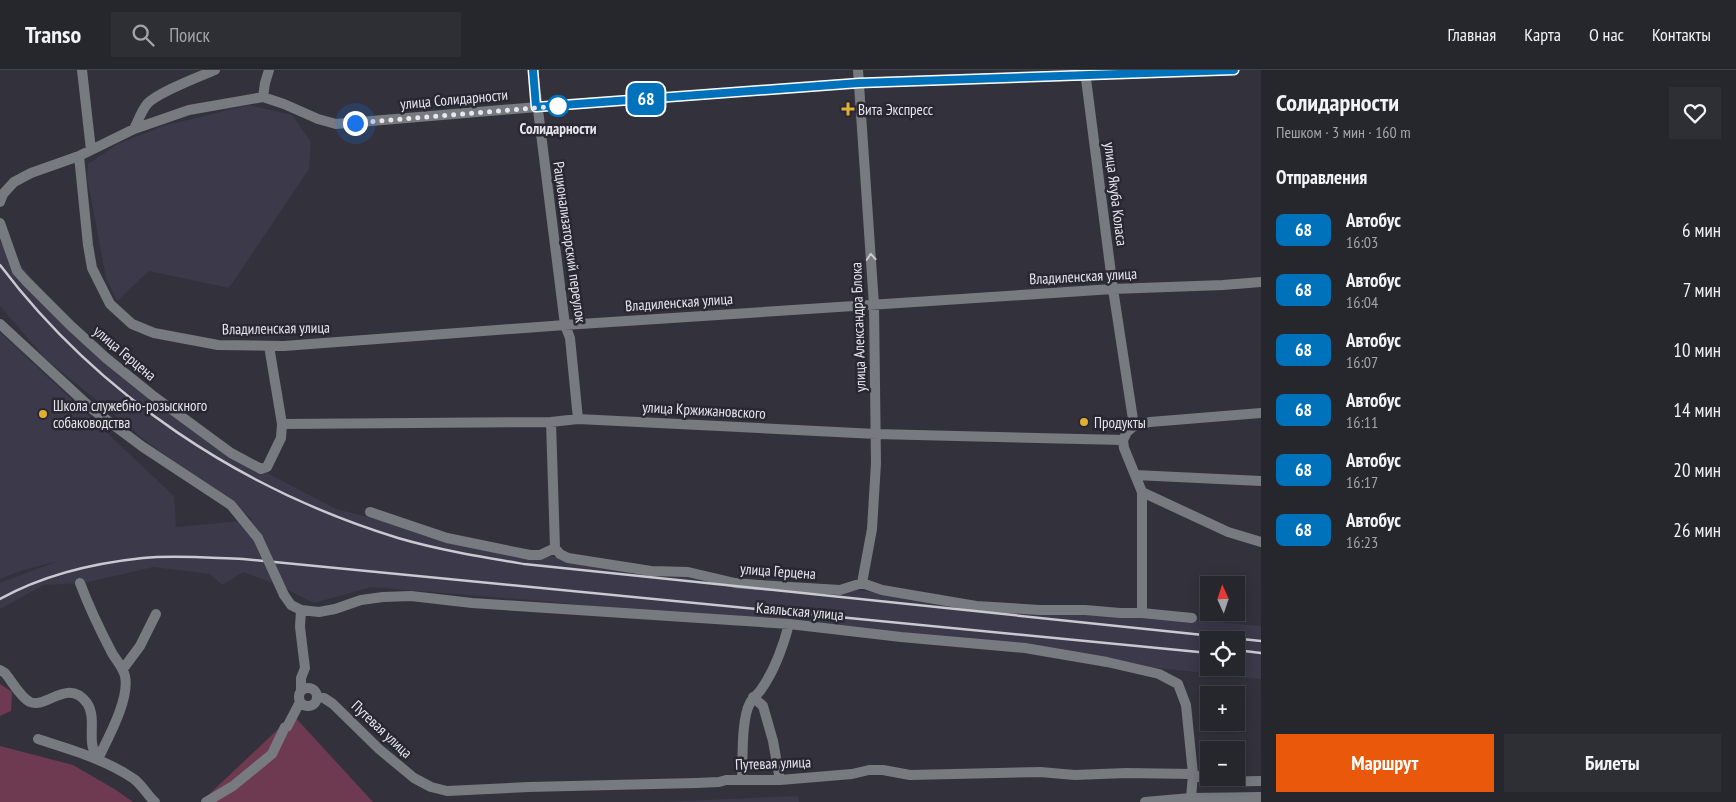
<!DOCTYPE html>
<html lang="ru">
<meta charset="utf-8">
<style>
:root{--surface:#26262d;--page:#2e2e35;--text:#f1f3f6;--muted:#a4a5aa;--line:#424349;--accent:#ea580c}
body{margin:0;font-family:"PT Sans Narrow",sans-serif;background:var(--page);color:var(--text);height:100vh;display:flex;flex-direction:column;font-size:19px;white-space:nowrap}
*{box-sizing:border-box;margin:0}
p{font-size:16px;color:var(--muted)}
.icon{flex:none;width:28px;height:28px;fill:none;stroke:currentColor;stroke-width:2;stroke-linecap:round;stroke-linejoin:round}
.map{position:relative;flex:1;overflow:hidden}
.side{display:flex;flex-direction:column;background:var(--surface);width:475px}
.side>*{flex:none}
.badge{padding:0 10px;border-radius:8px;font-size:18px;line-height:32px}
.needle{width:32px;rotate:357deg}
.buttons{position:absolute;left:1200px;top:506px;display:grid;gap:10px}
.buttons a{display:grid;place-items:center;width:45px;height:45px;border-radius:0px;background:var(--surface);box-shadow:0 2px 12px #0003,0 0 0 1px var(--line);font-size:25px}
.you{position:absolute;width:25px;height:25px;margin:-12px;border:4px solid #fff;border-radius:50%;background:#1a73e8;box-shadow:0 0 0 8px #1a73e833}
.map>.badge{position:absolute;translate:-50% -50%;box-shadow:0 0 0 2px #fff}
h2{padding:0 15px;font-size:19px;line-height:45px}
.round{display:grid;place-items:center;flex:none;width:52px;height:52px;border-radius:0px;background:var(--page)}
.summary{display:flex;align-items:center;justify-content:space-between;height:85px;padding:0 15px}
h1{font-size:24px;font-weight:700;line-height:38px}
.button{display:flex;gap:10px;margin-top:auto;padding:10px 15px}
.button a{flex:1;height:58px;border-radius:0px;background:var(--accent);color:#fff;font-size:20px;font-weight:700;line-height:58px;text-align:center}
.button a+a{background:var(--page);color:var(--text)}
ul{padding:0;list-style:none}
li{display:flex;align-items:center;gap:15px;height:60px;padding:0 15px}
li div{flex:1}
li b{display:block;font-size:19px}
li em{font-style:normal}
li .badge{min-width:55px;font-weight:700;text-align:center}
header{display:flex;align-items:center;gap:30px;box-sizing:border-box;height:70px;padding:0 25px;background:var(--surface);border-bottom:1px solid var(--line)}
header strong{font-size:24px}
nav{display:flex;gap:28px;margin-inline-start:auto;font-size:18px}
.search{width:350px;height:45px;background:var(--page);display:flex;align-items:center;gap:12px;box-sizing:border-box;padding:0 18px;border-radius:0px;color:var(--muted);font-size:19px}
main{display:flex;flex:1;min-height:0}
.map>svg:first-child{display:block}
.built{fill:#3b394a;fill-rule:evenodd}
.green{fill:#6e3a52}
.lines{fill:none;stroke-linecap:round;stroke-linejoin:round}
.street{stroke:#777a7f;stroke-width:10}
.rail{stroke:#cac9d0;stroke-width:2.5}
.street-bridge{stroke:#777a7f;stroke-width:10}
.oneway{stroke:#cbcbd2}
.line-casing{stroke:#fff;stroke-width:11}
.line{stroke:#0072bc;stroke-width:8}
.walk{stroke:#e7e6ed;stroke-width:5;stroke-dasharray:0 9}
.stop-dot{fill:#fff;stroke:#0072bc;stroke-width:2.5}
.poi-dot{fill:#e1af34;stroke:#292832;stroke-width:2}
.labels{text-anchor:middle;dominant-baseline:central;stroke-width:5;stroke-linejoin:round;paint-order:stroke}
.street-label{font-size:15px;fill:#e7e6ed;stroke:#292832}
.poi-label{font-size:15px;fill:#e7e6ed;stroke:#292832;text-anchor:start}
.stop-label{font-size:15px;font-weight:bold;fill:#e7e6ed;stroke:#292832}
</style>
<header>
<strong>Transo</strong>
<div class="search"><svg class="icon" aria-label="search" viewBox="0 0 24 24"><circle cx="10" cy="10" r="6"/><path d="M15 15l6 6"/></svg>Поиск</div>
<nav><a>Главная</a><a>Карта</a><a>О нас</a><a>Контакты</a></nav>
</header>
<main>
<div class="map">
<svg width="1261" height="732" viewBox="0 0 1261 732">
<rect width="100%" height="100%" fill="#33323c"/>
<path class="built" d="M249,35l43,10 19,27 -2,27 -80,119 -80,-17 -32,30 -11,-23 -19,-101 1,-13 30,-20 45,-18z
M0,171l73,85 98,84 98,64 67,35 159,40 92,12 142,18 532,47v53l-123,-13 -172,-25 -210,-18 -203,-21 -182,-15 -57,16 -36,-18 -35,-13 -21,13 -12,-11 -57,-7 -69,16 -40,2 -44,24v-26l58,-22 -35,9 -23,9v-247l174,164 2,31 77,-7 -107,-79 -101,-83 -45,-52zM1209,570h27v28h-27z
M798,726l1,6h-139z"/>
<path class="green" d="M0,614l12,8 -1,19 -11,5z
M293,645l80,87h-172z
M0,676l73,19 43,25 17,12h-133z"/>
<g class="lines">
<path class="street" d="M82,0l9,80
M533,0l32,255 5,13 8,81
M858,0l16,235 2,158 -4,66 -10,54
M1085,1l28,218 21,137 -7,6 -4,8 1,8 18,44v121
M263,27l2,-14 4,-13
M134,59c4,-8 7,-17 13,-25 11,-12 52,-27 68,-34
M79,86l9,89 4,23 18,36 22,20 22,9 64,12 66,1 281,-21 548,-36 110,-4 38,-3
M0,132l3,-8 11,-12 17,-9 48,-17 55,-27 55,-19 74,-13 21,7 34,15 18,5 201,-17 322,-24 374,-13
M0,153l17,48 9,10 45,45 35,32 46,37 79,58 30,16 6,-2 14,-29 1,-14 -13,-78
M0,254l92,85 51,38 88,58 27,33
M551,352l4,126
M282,354l269,-2 27,-3 298,15 247,6
M1134,356l16,-4 111,-9
M1135,405l126,6
M1142,422l86,40 33,10
M370,442l77,26 83,17h10l15,-7 5,6 8,4 83,13 37,1 47,11 24,2 81,5 22,-7 20,7 94,16 64,4h45l35,3h22l50,5
M80,513c9,24 20,47 32,70 4,7 11,14 13,23 5,23 -17,62 -27,83
M284,525l7,10 10,5 -1,17 5,41 -4,10v13
M301,540l18,2 16,-3 26,-9 22,-3 28,-1 61,7 317,21 112,13 124,11 82,14 52,12 19,10 8,21 7,69 -2,24
M123,599l17,-23 16,-32
M0,600l5,3c7,8 15,24 25,29 17,7 38,-25 57,1 9,13 2,32 6,45 1,4 4,8 5,11
M299 627a9 9 0 1 1 18 0a9 9 0 1 1-18 0Z
M317,626l7,2 9,6 46,45 35,29 17,9 16,4 82,-4 167,-4 23,-1 7,-2h54l72,-6 17,-4h14l27,5 130,-3 35,3 51,-2 67,1 19,8 49,-1
M753,627l10,9 10,35 7,39
M38,669c33,11 67,20 96,40 9,7 13,16 21,23
M742,709c1,-19 -1,-60 8,-76 2,-5 7,-8 10,-12 14,-19 23,-44 29,-67
M206,732l27,-16 39,-32 13,-27h2l13,-25
M1145,732l46,-4 70,-1"/>
<path class="rail" d="M0,195c99,131 242,225 398,273 41,12 84,19 126,26l737,77
M0,529c43,-24 95,-36 143,-41 33,-3 67,0 100,1l966,94
M1236,580l25,3"/>
<path class="street-bridge" d="M258,468l26,57"/>
</g>
<defs><path id="oneway-chevron" d="M-2-3.5L2.5 0L-2 3.5" fill="none" stroke-width="1.6" stroke-linecap="round" stroke-linejoin="round" transform="scale(1.25)"/></defs>
<use class="oneway" href="#oneway-chevron" transform="translate(871 187) rotate(-94)"/>
<g class="lines">
<defs>
<path id="line" d="M533,0l3,37 323,-24 375,-13"/>
</defs>
<use href="#line" class="line-casing"/>
<use href="#line" class="line"/>
<path class="walk" d="M355,53l203,-17"/>
</g>
<circle class="stop-dot" cx="558" cy="36" r="10"/>
<g class="poi-dot">
<path d="M845.5 31.5h5v5h5v5h-5v5h-5v-5h-5v-5h5z"/>
<circle cx="43" cy="344" r="5"/>
<circle cx="1084" cy="352" r="5"/>
</g>
<g class="labels">
<g class="street-label">
<text transform="translate(454 29) rotate(-5)">улица Солидарности</text>
<text transform="translate(1116 124) rotate(83)">улица Якуба Коласа</text>
<text transform="translate(570 172) rotate(82)">Рационализаторский переулок</text>
<text transform="translate(1083 206) rotate(-3)">Владиленская улица</text>
<text transform="translate(679 232) rotate(-4)">Владиленская улица</text>
<text transform="translate(858 257) rotate(-92)">улица Александра Блока</text>
<text transform="translate(276 258) rotate(-1)">Владиленская улица</text>
<text transform="translate(125 283) rotate(40)">улица Герцена</text>
<text transform="translate(704 340) rotate(3)">улица Кржижановского</text>
<text transform="translate(778 501) rotate(4)">улица Герцена</text>
<text transform="translate(800 541) rotate(5)">Каяльская улица</text>
<text transform="translate(382 659) rotate(43)">Путевая улица</text>
<text transform="translate(773 693) rotate(-2)">Путевая улица</text>
</g>
<g class="poi-label">
<text x="858" y="39">Вита Экспресс</text>
<text x="53" y="335">Школа служебно-розыскного<tspan x="53" dy="17">собаководства</tspan></text>
<text x="1094" y="352">Продукты</text>
</g>
<g class="stop-label">
<text x="558" y="58">Солидарности</text>
</g>
</g>
</svg>
<div class="buttons">
<a><svg class="needle" viewBox="-14 -14 28 28"><path d="M0-13l5 13h-10z" fill="#e53935"/><path d="M0 13l5-13h-10z" fill="#a4a5aa"/></svg></a>
<a><svg class="icon" aria-label="locate" viewBox="0 0 24 24"><circle cx="12" cy="12" r="6"/><path d="M12 2v4M12 18v4M2 12h4M18 12h4"/></svg></a>
<a>+</a>
<a>−</a>
</div>
<div class="you" style="left:355px;top:53px"></div>
<b class="badge" style="left:646px;top:29px;background:#0072bc;color:#fff">68</b>
</div>
<section class="side">
<div class="summary"><div><h1>Солидарности</h1><p>Пешком · 3 мин · 160 m</p></div><a class="round"><svg class="icon" aria-label="heart" viewBox="0 0 24 24"><path d="M12 20l-8-8c-3-5 5-10 8-4 3-6 11-1 8 4z"/></svg></a></div>
<h2>Отправления</h2>
<ul>
<li><span class="badge" style="background:#0072bc;color:#fff">68</span><div><b>Автобус</b><p>16:03</p></div><em>6 мин</em></li>
<li><span class="badge" style="background:#0072bc;color:#fff">68</span><div><b>Автобус</b><p>16:04</p></div><em>7 мин</em></li>
<li><span class="badge" style="background:#0072bc;color:#fff">68</span><div><b>Автобус</b><p>16:07</p></div><em>10 мин</em></li>
<li><span class="badge" style="background:#0072bc;color:#fff">68</span><div><b>Автобус</b><p>16:11</p></div><em>14 мин</em></li>
<li><span class="badge" style="background:#0072bc;color:#fff">68</span><div><b>Автобус</b><p>16:17</p></div><em>20 мин</em></li>
<li><span class="badge" style="background:#0072bc;color:#fff">68</span><div><b>Автобус</b><p>16:23</p></div><em>26 мин</em></li>
</ul>
<div class="button"><a>Маршрут</a><a>Билеты</a></div>
</section>
</main>
